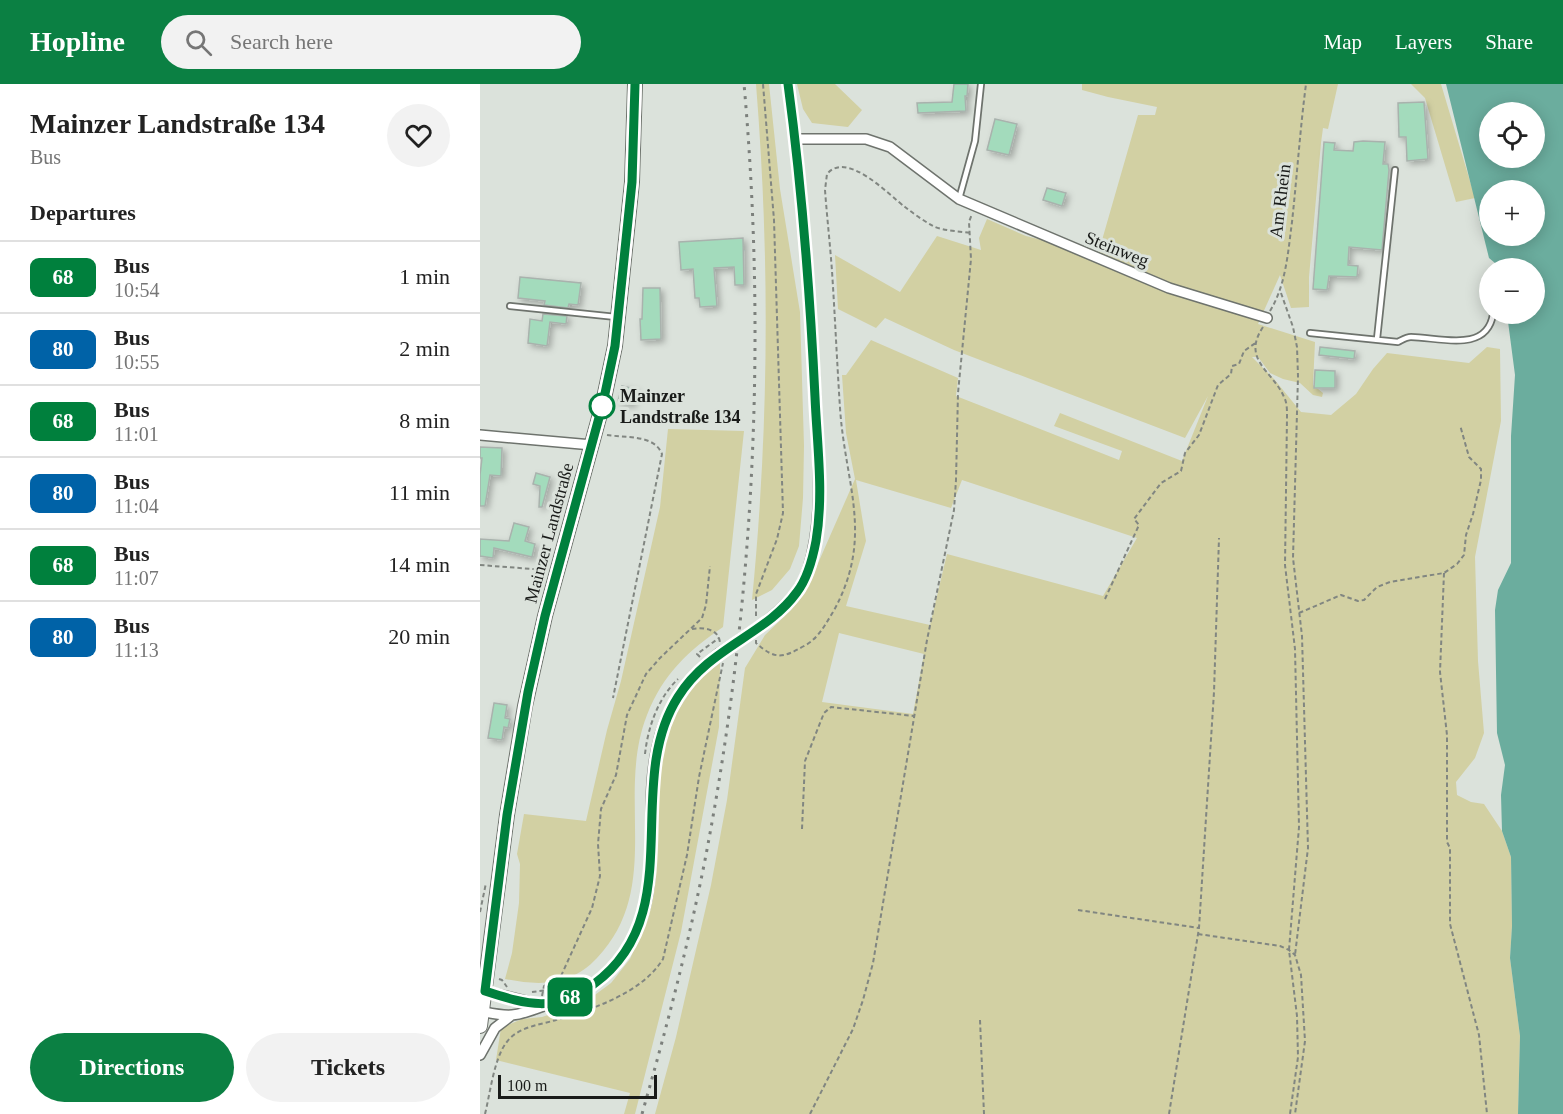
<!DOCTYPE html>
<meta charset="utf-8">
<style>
:root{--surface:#fff;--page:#f2f2f2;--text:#222;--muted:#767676;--line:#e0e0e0;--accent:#0b8043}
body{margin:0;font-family:"Times New Roman",serif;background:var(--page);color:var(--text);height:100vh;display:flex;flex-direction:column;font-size:22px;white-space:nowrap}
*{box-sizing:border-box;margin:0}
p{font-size:20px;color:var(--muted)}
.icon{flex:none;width:33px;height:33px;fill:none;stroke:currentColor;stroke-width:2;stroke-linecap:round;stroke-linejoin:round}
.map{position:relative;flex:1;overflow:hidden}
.sheet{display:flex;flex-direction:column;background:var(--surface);width:480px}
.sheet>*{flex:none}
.badge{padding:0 12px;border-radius:9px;font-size:21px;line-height:39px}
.controls{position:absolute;left:999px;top:18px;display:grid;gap:12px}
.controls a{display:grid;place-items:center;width:66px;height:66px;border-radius:50%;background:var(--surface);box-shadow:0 3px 15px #0003;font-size:30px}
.scale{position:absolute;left:18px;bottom:15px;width:159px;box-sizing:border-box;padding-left:6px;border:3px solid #191b19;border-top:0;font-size:16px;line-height:21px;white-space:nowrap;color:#191b19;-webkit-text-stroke:4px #dbe2db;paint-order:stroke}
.map>.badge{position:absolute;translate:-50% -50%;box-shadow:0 0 0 3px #fff}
h2{padding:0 30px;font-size:22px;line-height:54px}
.round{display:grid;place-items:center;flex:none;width:63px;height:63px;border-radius:32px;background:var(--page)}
.headline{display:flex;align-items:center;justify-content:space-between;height:102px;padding:0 30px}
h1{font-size:28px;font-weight:800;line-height:45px}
.action{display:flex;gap:12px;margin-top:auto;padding:12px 30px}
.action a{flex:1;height:69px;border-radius:36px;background:var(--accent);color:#fff;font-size:24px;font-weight:800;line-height:69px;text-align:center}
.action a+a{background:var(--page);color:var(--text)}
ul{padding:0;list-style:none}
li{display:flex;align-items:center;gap:18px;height:72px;padding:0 30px;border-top:2px solid var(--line)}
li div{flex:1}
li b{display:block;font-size:22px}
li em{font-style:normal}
li .badge{min-width:66px;font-weight:700;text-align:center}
header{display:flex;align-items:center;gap:36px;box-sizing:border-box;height:84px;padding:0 30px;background:var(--accent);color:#fff}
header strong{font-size:28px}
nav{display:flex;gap:33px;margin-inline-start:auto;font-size:21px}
.search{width:420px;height:54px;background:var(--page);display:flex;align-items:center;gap:15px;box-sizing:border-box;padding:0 21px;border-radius:33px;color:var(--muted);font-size:22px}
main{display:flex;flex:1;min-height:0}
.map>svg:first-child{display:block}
.green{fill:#d2d0a3;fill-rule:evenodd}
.water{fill:#6bad9e;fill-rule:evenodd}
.building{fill:#a3dbbc;stroke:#a9b2ad;stroke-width:1.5;filter:url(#shadow)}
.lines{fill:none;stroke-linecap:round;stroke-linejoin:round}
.lane-casing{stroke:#6e736d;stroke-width:8}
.street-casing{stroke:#6e736d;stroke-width:12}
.secondary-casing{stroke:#6e736d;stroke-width:16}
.path{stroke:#818681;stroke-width:2;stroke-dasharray:4.5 3;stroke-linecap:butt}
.lane{stroke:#fff;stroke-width:4.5}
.street{stroke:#fff;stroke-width:9}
.secondary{stroke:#fff;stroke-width:14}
.rail{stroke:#7c807c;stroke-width:3;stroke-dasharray:3 6;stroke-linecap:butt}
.street-bridge-casing{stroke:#6e736d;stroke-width:12;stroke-linecap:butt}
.street-bridge{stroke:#fff;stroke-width:9}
.line-casing{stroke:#fff;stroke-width:14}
.line{stroke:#00803d;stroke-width:9}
.stop-dot{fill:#fff;stroke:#00803d;stroke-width:3}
.labels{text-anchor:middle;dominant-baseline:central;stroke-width:6;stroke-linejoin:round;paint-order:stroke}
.street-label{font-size:18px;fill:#191b19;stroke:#dbe2db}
.stop-label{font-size:18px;font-weight:bold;fill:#191b19;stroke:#dbe2db;text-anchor:start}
</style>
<header>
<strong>Hopline</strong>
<div class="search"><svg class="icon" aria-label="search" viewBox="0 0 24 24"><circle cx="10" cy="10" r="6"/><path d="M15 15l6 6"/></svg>Search here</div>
<nav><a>Map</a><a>Layers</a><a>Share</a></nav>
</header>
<main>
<section class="sheet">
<div class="headline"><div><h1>Mainzer Landstraße 134</h1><p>Bus</p></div><a class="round"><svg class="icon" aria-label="heart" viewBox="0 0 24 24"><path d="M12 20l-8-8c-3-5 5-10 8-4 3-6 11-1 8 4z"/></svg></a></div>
<h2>Departures</h2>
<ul>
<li><span class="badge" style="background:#00803d;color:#fff">68</span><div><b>Bus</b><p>10:54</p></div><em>1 min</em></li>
<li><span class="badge" style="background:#0062a7;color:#fff">80</span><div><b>Bus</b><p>10:55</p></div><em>2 min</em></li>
<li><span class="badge" style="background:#00803d;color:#fff">68</span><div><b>Bus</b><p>11:01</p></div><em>8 min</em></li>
<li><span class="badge" style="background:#0062a7;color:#fff">80</span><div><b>Bus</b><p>11:04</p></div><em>11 min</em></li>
<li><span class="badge" style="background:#00803d;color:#fff">68</span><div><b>Bus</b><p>11:07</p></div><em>14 min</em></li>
<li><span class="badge" style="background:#0062a7;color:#fff">80</span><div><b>Bus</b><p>11:13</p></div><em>20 min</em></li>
</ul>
<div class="action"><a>Directions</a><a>Tickets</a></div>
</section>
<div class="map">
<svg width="1083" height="1030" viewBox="0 0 1083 1030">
<defs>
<filter id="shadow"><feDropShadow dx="3" dy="3" stdDeviation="3" flood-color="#0004"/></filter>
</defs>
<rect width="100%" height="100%" fill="#dbe2db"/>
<path class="green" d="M276,0h13l11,105 20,123 4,134 -1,52 -4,48 -9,23 -18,21 -20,10c17,-173 18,-342 4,-516z
M317,0h38l27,26 -14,17 -36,-4 -9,-14z
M602,0h256l-10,45 -5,-1 -2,15 -12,134v30l-18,1 -11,-33 -22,49 57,18 -2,43 10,8 -1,4 -9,-2 -13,-12 -17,-4 -13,-6 -12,-16h-6l22,22 27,33 30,3 25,-21 17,-25 14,-16 82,10 18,-16 13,2 1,72 -26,136 3,104 6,72 -9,25 -19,24 1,13 14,7 13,2 18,27 9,26 1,69 -2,32 10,78 -2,78h-863l21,-77 35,-152 16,-85 18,-132 20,-33 26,-25 14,-17 50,-114 -9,-46 -4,-58h4l25,-35 87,38 -2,18 163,64 3,-9 -68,-25 6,-13 122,48 26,-65 -23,42 -231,-88 -69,-32 -9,10 -38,-19 -3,-54 65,37 37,-56 44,14 -2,-12 8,-19 39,17 72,18 40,-139h17l2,-8 -49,-10 -26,-7zM376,396l95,28 11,-28 175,58 -34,58 -156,-42 -17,71 -84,-19 20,-65zM359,549l85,21 -11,60 -91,-12z
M931,0h30l34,114 -19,4 -31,-104z
M188,345l76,2 -21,196c-35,24 -60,47 -76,88 -32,81 17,172 -50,243 -26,28 -57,28 -92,21l7,-26 7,-50 1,-39 -3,-10 7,-40 62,7 21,-91 14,-49 39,-174z
M240,579l-1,64 -38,205 -46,182h-11l6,-21 -134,-33 5,-32 21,-9 20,-2 42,-14 27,-20 19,-24 15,-34 9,-36 3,-86 4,-41 6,-27 8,-20 23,-35z"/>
<path class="water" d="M966,0h117v1030h-45l2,-78 -10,-78 2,-32 -1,-69 -9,-26 -1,-36 4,-30 -8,-32 -2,-123 3,-20 13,-27v-127l4,-61 -8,-61h27v-46h-33l-12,-10zM1010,28h44v46h-44zM1010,106h44v46h-44z"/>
<path class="building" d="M474,0h14l-1,12h-2l1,15 -48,2 -1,-10 35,-1z
M944,18l4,57 -21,2 -1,-24h-7l-1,-34z
M515,35l22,5 -8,31 -22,-5z
M883,57l22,1 -2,22h5l1,6 -7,80 -33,-3 -1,18 10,1 -1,11 -28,-1 -2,14 -14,-1 11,-147 11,1 -1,7 19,1 1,-9z
M567,104l19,5 -4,13 -19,-6z
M263,154l1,47h-9l-1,-18 -20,1 3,38 -17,1 -1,-9h-4l-2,-29 -12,1 -2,-28z
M40,193l61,6 -3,22 -9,-1 -1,4 -24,-3 1,-4 -27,-3z
M163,204h17l1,51 -20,1 -1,-21h2z
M63,230l24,2 -1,8 -16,-2 -3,24 -19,-3 2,-24 12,2z
M840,263l35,4 -1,8 -35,-4z
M835,286l20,1v17h-21z
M142,302l14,3 -4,15 -14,-3z
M0,363l22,1 -1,28 -11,-1 -5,31h-5v-31l2,-17h-2z
M56,389l14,4 -8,30h-3l1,-21 -7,-2z
M34,439l15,4 -4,14 10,3 -3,13 -38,-9 -1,10 -13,-2v-17l29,2z
M14,619l13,2 -2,13 5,1 -2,9 -4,-1 -2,13 -14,-2z"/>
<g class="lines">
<defs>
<path id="lane" d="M479,115l16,-58 6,-57
M1020,184l1,-2
M30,222l106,11
M830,249l88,9c4,-2 8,-5 13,-5 27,0 76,17 82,-23
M897,255l18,-169"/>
<path id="street" d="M315,55h71l24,8 69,52 210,89 98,30
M0,351l112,10
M283,540c20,-16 37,-30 45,-55 16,-51 10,-106 8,-158 -5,-109 -14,-219 -28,-327
M0,906l62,15
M0,927c10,2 22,5 32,4 14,-1 30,-9 43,-13 54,-15 88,-63 94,-118 5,-45 -2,-92 8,-136 8,-39 30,-70 61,-94
M0,971l15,-27 17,-13"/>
<path id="secondary" d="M0,942l27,-211 18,-109 20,-90 58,-213 12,-57 17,-164 3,-98"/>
</defs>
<use href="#lane" class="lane-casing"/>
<use href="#street" class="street-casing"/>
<use href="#secondary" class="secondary-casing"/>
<path class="path" d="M801,209l12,34 4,20 1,29 -5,182 9,78 6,212 -13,107
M790,227c16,-26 18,-59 22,-89 5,-46 8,-92 14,-138
M783,243c-22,33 10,44 21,70 3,5 3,13 3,19l-2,149 10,84 4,178 -10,123 8,66 1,41 -8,57
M127,351c18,3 47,-1 55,19l-49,244
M0,481l66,5
M964,489l-4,99 7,63v107l3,6v76l29,111 8,79
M625,515l34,-74 -5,-6 27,-36 20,-12 4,-18 14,-18 19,-50 13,-11 1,-8 7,-2 5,-13 13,-9
M819,529l42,-18 17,6 6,-1 13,-13 13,-5 54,-9 13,-9 7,-9 2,-20 7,-21 8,-34v-11l-12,-12 -9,-32
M276,532v-22l21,-55 6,-26 -9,-293 -11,-136
M212,545c12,-2 27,0 28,14
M276,556v3c19,17 27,15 48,3 14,-7 21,-21 29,-34 42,-75 12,-127 7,-204 -3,-46 -5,-91 -8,-137 -2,-27 -5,-54 -7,-81l2,-16c20,-24 62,21 78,33 9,7 19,14 28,19 10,5 26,5 37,7
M220,573l-3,-3 22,-16
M165,670c3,-27 13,-56 33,-75
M322,745l3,-68 19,-48 7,-6 83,9
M598,826l121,18
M0,828l6,-29
M718,850l82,12 9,4 6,5 6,20 4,66 -10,73
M19,895l3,1 5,7
M52,908l30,-4
M62,912l2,-10 17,-10 31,-68 8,-32 -2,-32 3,-35 15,-34 11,-60 19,-41 14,-16 42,-40 4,-13 4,-39
M500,936l4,94
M5,1030c5,-20 9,-55 21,-71 11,-16 33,-18 50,-23 37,-11 86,-27 107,-61l24,-104 12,-78 24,-114
M330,1030l43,-85 10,-29 10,-37 54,-323 27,-130 2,-30 2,-87 13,-134 -2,-37 3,-8
M689,1030l30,-186 15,-236 5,-154"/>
<use href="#lane" class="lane"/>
<use href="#street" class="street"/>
<use href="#secondary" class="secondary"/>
<path class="rail" d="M162,1030c24,-84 46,-168 63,-254 49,-254 62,-518 39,-776"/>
<defs>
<path id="street-bridge" d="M238,570l45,-30"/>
</defs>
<use href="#street-bridge" class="street-bridge-casing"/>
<use href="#street-bridge" class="street-bridge"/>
</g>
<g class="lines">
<defs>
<path id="line" d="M155,0l-3,98 -17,164 -12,57 -58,213 -17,76 -21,123 -22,176c43,14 70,22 109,-7 96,-70 28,-199 84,-287 31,-50 88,-62 119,-105 10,-13 16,-35 19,-51 8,-47 1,-97 -1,-144 -5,-104 -13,-209 -27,-313"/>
</defs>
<use href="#line" class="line-casing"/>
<use href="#line" class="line"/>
</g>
<circle class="stop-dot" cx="122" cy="322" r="12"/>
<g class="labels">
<g class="street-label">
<text transform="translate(800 117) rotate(-83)">Am Rhein</text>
<text transform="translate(637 165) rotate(22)">Steinweg</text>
<text transform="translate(69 449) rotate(-75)">Mainzer Landstraße</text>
</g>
<g class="stop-label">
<text x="140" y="312">Mainzer<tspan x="140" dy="21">Landstraße 134</tspan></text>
</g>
</g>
</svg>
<div class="controls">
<a><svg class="icon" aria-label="locate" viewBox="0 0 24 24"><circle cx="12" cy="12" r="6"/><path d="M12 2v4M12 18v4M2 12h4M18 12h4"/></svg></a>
<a>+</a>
<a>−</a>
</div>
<div class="scale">100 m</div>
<b class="badge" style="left:90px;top:913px;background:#00803d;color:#fff">68</b>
</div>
</main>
